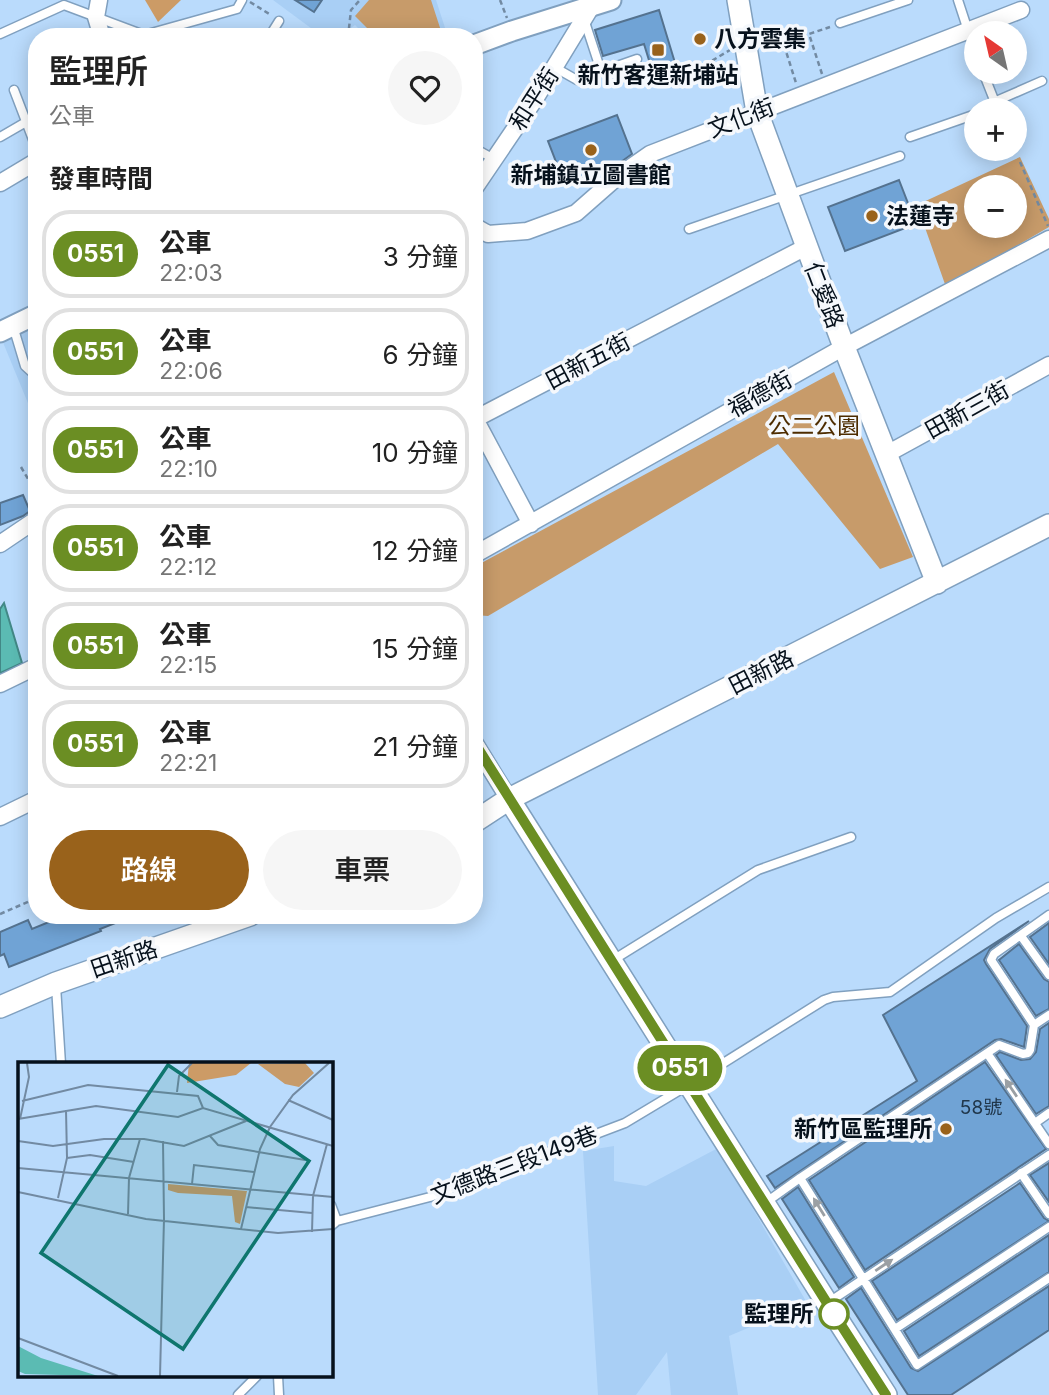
<!DOCTYPE html>
<html lang="zh-TW">
<meta charset="utf-8">
<style>
:root{--surface:#fff;--page:#f6f6f6;--text:#222;--muted:#767676;--line:#e0e0e0;--accent:#99621b}
body{margin:0;font-family:Inter,"Noto Sans TC",sans-serif;background:var(--page);color:var(--text);height:100vh;display:flex;flex-direction:column;font-size:26px;white-space:nowrap}
*{box-sizing:border-box;margin:0}
p{font-size:23px;color:var(--muted)}
.icon{flex:none;width:38px;height:38px;fill:none;stroke:currentColor;stroke-width:2;stroke-linecap:round;stroke-linejoin:round}
.map{position:relative;flex:1;overflow:hidden}
.details{position:absolute;left:28px;top:28px;width:455px;height:896px;display:flex;flex-direction:column;background:var(--surface);border-radius:28px;box-shadow:0 4px 18px #0003}
.details>*{flex:none}
.badge{padding:0 14px;border-radius:23px;font-size:24px;line-height:46px}
.needle{width:46px;rotate:326deg}
.tools{position:absolute;left:964px;top:21px;display:grid;gap:14px}
.tools a{display:grid;place-items:center;width:63px;height:63px;border-radius:50%;background:var(--surface);box-shadow:0 4px 18px #0003;font-size:35px}
.map>.badge{position:absolute;translate:-50% -50%;box-shadow:0 0 0 4px #fff}
h2{padding:0 21px;font-size:26px;line-height:63px}
.round{display:grid;place-items:center;flex:none;width:74px;height:74px;border-radius:37px;background:var(--page)}
.summary{display:flex;align-items:center;justify-content:space-between;height:119px;padding:0 21px}
h1{font-size:33px;font-weight:600;line-height:52px}
.cta{display:flex;gap:14px;margin-top:auto;padding:14px 21px}
.cta a{flex:1;height:80px;border-radius:42px;background:var(--accent);color:#fff;font-size:28px;font-weight:600;line-height:80px;text-align:center}
.cta a+a{background:var(--page);color:var(--text)}
ul{padding:0;list-style:none}
li{display:flex;align-items:center;gap:21px;height:88px;margin:0 14px 10px;padding:0 7px;border:4px solid var(--line);border-radius:28px}
li div{flex:1}
li b{display:block;font-size:26px}
li em{font-style:normal}
li .badge{min-width:77px;font-weight:700;text-align:center}
.map>svg:first-child{display:block}
.built{fill:#a9cff5}
.green{fill:#c79b6a;fill-rule:evenodd}
.forest{fill:#cc9b66}
.water{fill:#5bbbb3;stroke:#428886;stroke-width:2}
.building{fill:#70a3d5;stroke:#54728f;stroke-width:2}
.lines{fill:none;stroke-linecap:round;stroke-linejoin:round}
.service-casing{stroke:#80a0bf;stroke-width:11}
.minor-casing{stroke:#80a0bf;stroke-width:19}
.tertiary-casing{stroke:#80a0bf;stroke-width:23}
.secondary-casing{stroke:#80a0bf;stroke-width:24}
.path{stroke:#728aa2;stroke-width:2.5;stroke-dasharray:5 3.5;stroke-linecap:butt}
.service{stroke:#fff;stroke-width:8}
.minor{stroke:#fff;stroke-width:16}
.tertiary{stroke:#fff;stroke-width:19}
.secondary{stroke:#fff;stroke-width:21}
.oneway{fill:#9ba0a4}
.line-casing{stroke:#fff;stroke-width:16}
.line{stroke:#6b8e23;stroke-width:10}
.poi-dot{fill:#99621b;stroke:#f5f8fc;stroke-width:2.5}
.stop-dot{fill:#fff;stroke:#6b8e23;stroke-width:3.5}
.labels{text-anchor:middle;dominant-baseline:central;stroke-width:7;stroke-linejoin:round;paint-order:stroke}
.number-label{font-size:19px;fill:#20364a}
.poi-label{font-size:23px;font-weight:bold;fill:#06111c;stroke:#f5f8fc;text-anchor:start}
.street-label{font-size:23px;fill:#06111c;stroke:#f5f8fc}
.park-label{font-size:23px;fill:#4d2c00;stroke:#f5f8fc}
.stop-label{font-size:23px;font-weight:bold;fill:#06111c;stroke:#f5f8fc;text-anchor:end}
.inset-road{fill:none;stroke:#728aa2;stroke-width:2}
.view{fill:#0f766e;fill-opacity:0.15;stroke:#0f766e;stroke-width:3.5}
.inset-edge{fill:none;stroke:#06111c;stroke-width:3.5}
</style>
<div class="map">
<svg width="1049" height="1395" viewBox="0 0 1049 1395">
<rect width="100%" height="100%" fill="#badbfc"/>
<path class="built" d="M273,0h163l12,37h-81l-12,-12 -17,12h-15z
M37,323v102l-35,-85z
M614,1146v35l32,5 72,-38 89,155 -78,33 9,59h-67l-4,-43 -31,43h-38l-15,-244z"/>
<path class="green" d="M369,0h62l12,37h-67l-21,-21z
M1020,157l29,62v8l-103,60 -29,-82zM976,187h39v39h-39z
M834,372l79,185 -33,12 -102,-125 -290,172 -14,-1v-48z"/>
<path class="forest" d="M145,0h36l-23,22z"/>
<path class="water" d="M4,603l18,60 -22,10v-64z"/>
<path class="building" d="M295,0h27l-8,12z
M659,10l20,66 -23,7 -12,-39 -41,12 -8,-26z
M617,115l15,39 -18,13 -49,18 -17,-44z
M899,180l17,44 -71,27 -17,-44z
M23,495l7,16 -7,5 -23,9v-22z
M66,915l67,1 -33,13 1,2 -92,36 -5,-13 -4,2v-24l28,-12 4,9z
M1029,921l-39,28 -6,11 2,4 41,62 -3,21 -23,-8 -6,1 -220,148 -8,-12 150,-95 -34,-66z
M1049,923v41l-19,-27z
M1019,944l25,35 5,3v27l-13,7 -37,-56z
M1049,1023v83l-13,8 -40,-59 4,-3 21,8 9,-1 6,-7 4,-23z
M985,1062l61,87 -181,121 -56,-90z
M1049,1163v39l-19,-27z
M1020,1183l24,35 5,3 -152,99 -25,-39z
M798,1187l56,90 -15,11 -57,-89z
M1049,1235v37l-130,84 -15,-25z
M1049,1286v44l-98,65h-43l-62,-96 15,-11 50,80 7,3z"/>
<g class="lines">
<defs>
<path id="service" d="M958,0l18,55
M584,19l17,52
M840,23l68,-23
M0,34l64,-29 80,30 93,-26 5,-9
M269,37l10,-16
M554,67l23,13 60,-21
M983,72l15,38
M14,90l23,60
M994,102l48,-21
M0,137l26,-15
M910,137l66,-23
M474,148l20,11
M689,229l211,-73
M474,288v1
M13,326l12,40 12,11
M1021,936l28,39
M613,960l145,-90 93,-33
M56,986l5,78
M1034,1025l15,-10
M987,1053l12,-8 24,9 5,-1 2,-3 4,-25 -43,-65 3,-6 55,-39
M1035,1123l14,-10
M1021,1173l28,41
M800,1178l117,187 132,-87
M765,1203l35,-25 187,-125 62,91
M331,1205l6,16
M331,1226l6,-5 93,-24 195,-74 65,-39 134,-84 9,-3 57,-5 106,-74 53,-31
M829,1302l220,-147
M895,1329l154,-102
M278,1376l1,19
M238,1395l19,-19"/>
<path id="minor" d="M99,0l-3,17 6,20
M0,183l37,-22
M474,189l61,-90 56,-92
M474,226l14,8 39,-3 49,-18 41,-36 33,-23 371,-144
M885,455l164,-90
M531,524l-56,-105 331,-172
M0,544l37,-25
M474,555l370,-208 205,-108
M0,684l37,-18
M474,742l35,57
M0,817l37,-18"/>
<path id="tertiary" d="M474,45l38,-14 99,-31
M0,332l37,-18"/>
<path id="secondary" d="M738,0l19,112 87,235 93,236
M509,799l318,504 59,92
M474,822l35,-23 540,-274
M0,1007l56,-24 194,-68"/>
</defs>
<use href="#service" class="service-casing"/>
<use href="#minor" class="minor-casing"/>
<use href="#tertiary" class="tertiary-casing"/>
<use href="#secondary" class="secondary-casing"/>
<path class="path" d="M500,0l7,18
M250,2l21,13
M348,37l3,-27 9,-10
M784,45l12,38
M822,74l-13,-40 21,-7
M683,78l47,-28
M1020,162l28,64
M21,467l16,27
M0,914l37,-16"/>
<use href="#service" class="service"/>
<use href="#minor" class="minor"/>
<use href="#tertiary" class="tertiary"/>
<use href="#secondary" class="secondary"/>
</g>
<defs><path id="oneway-solid" d="M-6-.8H1V-3.2L6.5 0L1 3.2V.8H-6Z" transform="scale(1.75)"/></defs>
<g class="oneway">
<use href="#oneway-solid" transform="translate(1011 1088) rotate(-124)"/>
<use href="#oneway-solid" transform="translate(819 1207) rotate(-122)"/>
<use href="#oneway-solid" transform="translate(884 1265) rotate(-34)"/>
</g>
<g class="lines">
<defs>
<path id="line" d="M474,742l353,561 59,92"/>
</defs>
<use href="#line" class="line-casing"/>
<use href="#line" class="line"/>
</g>
<g class="poi-dot">
<circle cx="700" cy="39" r="7"/>
<rect x="651" y="43" width="14" height="14" rx="3.5"/>
<circle cx="591" cy="150" r="7"/>
<circle cx="872" cy="216" r="7"/>
<circle cx="946" cy="1129" r="7"/>
</g>
<circle class="stop-dot" cx="834" cy="1314" r="14"/>
<g class="labels">
<g class="number-label">
<text x="981" y="1107">58號</text>
</g>
<g class="poi-label">
<text x="714" y="39">八方雲集</text>
<text x="658" y="75" text-anchor="middle">新竹客運新埔站</text>
<text x="591" y="175" text-anchor="middle">新埔鎮立圖書館</text>
<text x="886" y="216">法蓮寺</text>
<text x="932" y="1129" text-anchor="end">新竹區監理所</text>
</g>
<g class="street-label">
<text transform="translate(534 99) rotate(-57)">和平街</text>
<text transform="translate(741 118) rotate(-21)">文化街</text>
<text transform="translate(824 295) rotate(69)">仁愛路</text>
<text transform="translate(588 361) rotate(-28)">田新五街</text>
<text transform="translate(760 394) rotate(-29)">福德街</text>
<text transform="translate(967 410) rotate(-29)">田新三街</text>
<text transform="translate(761 672) rotate(-27)">田新路</text>
<text transform="translate(124 959) rotate(-19)">田新路</text>
<text transform="translate(514 1165) rotate(-21)">文德路三段149巷</text>
</g>
<g class="park-label">
<text x="814" y="426">公二公園</text>
</g>
<g class="stop-label">
<text x="813" y="1314">監理所</text>
</g>
</g>
<g transform="translate(18 1062)">
<rect width="315" height="315" fill="#badbfc"/>
<path d="M287,1l9,10 -15,14 -14,-3 -27,-20zM150,122l79,7 -7,33 -5,-2 -3,-26 -54,-3 -10,-3z" fill="#c79b6a"/>
<path d="M171,1h62l-15,12 -49,8z" fill="#cc9b66"/>
<path d="M0,284l23,12 57,18 -73,-2 -7,-3z" fill="#5bbbb3"/>
<path class="inset-road" d="M159,30l2,-16 13,-13M270,38l45,20M4,39l66,-16 110,11 5,12M0,57l78,-13 82,11 25,-9 130,38M2,57l9,-42 -2,-14M192,74l8,9 87,15M0,79l35,5 51,-7h40l40,7 62,-25M145,79l1,78M49,96l23,-3 44,7M0,106l315,29M174,122l2,-19 60,7M0,130l128,27 132,14 55,-4M40,136l9,-40 -1,-48M228,145l66,6M110,152l1,-36 11,-39M223,167l19,-80 10,-22 23,-32 36,-32M294,170l1,-36 14,-52M0,276l100,38M142,314l4,-157"/>
<path class="view" d="M150,3l141,96 -126,188 -142,-96z"/>
<rect width="315" height="315" class="inset-edge"/>
</g>
</svg>
<div class="tools">
<a><svg class="needle" viewBox="-14 -14 28 28"><path d="M0-13l5 13h-10z" fill="#e53935"/><path d="M0 13l5-13h-10z" fill="#767676"/></svg></a>
<a>+</a>
<a>−</a>
</div>
<b class="badge" style="left:680px;top:1068px;background:#6b8e23;color:#fff">0551</b>
<section class="details">
<div class="summary"><div><h1>監理所</h1><p>公車</p></div><a class="round"><svg class="icon" aria-label="heart" viewBox="0 0 24 24"><path d="M12 20l-8-8c-3-5 5-10 8-4 3-6 11-1 8 4z"/></svg></a></div>
<h2>發車時間</h2>
<ul>
<li><span class="badge" style="background:#6b8e23;color:#fff">0551</span><div><b>公車</b><p>22:03</p></div><em>3 分鐘</em></li>
<li><span class="badge" style="background:#6b8e23;color:#fff">0551</span><div><b>公車</b><p>22:06</p></div><em>6 分鐘</em></li>
<li><span class="badge" style="background:#6b8e23;color:#fff">0551</span><div><b>公車</b><p>22:10</p></div><em>10 分鐘</em></li>
<li><span class="badge" style="background:#6b8e23;color:#fff">0551</span><div><b>公車</b><p>22:12</p></div><em>12 分鐘</em></li>
<li><span class="badge" style="background:#6b8e23;color:#fff">0551</span><div><b>公車</b><p>22:15</p></div><em>15 分鐘</em></li>
<li><span class="badge" style="background:#6b8e23;color:#fff">0551</span><div><b>公車</b><p>22:21</p></div><em>21 分鐘</em></li>
</ul>
<div class="cta"><a>路線</a><a>車票</a></div>
</section>
</div>
